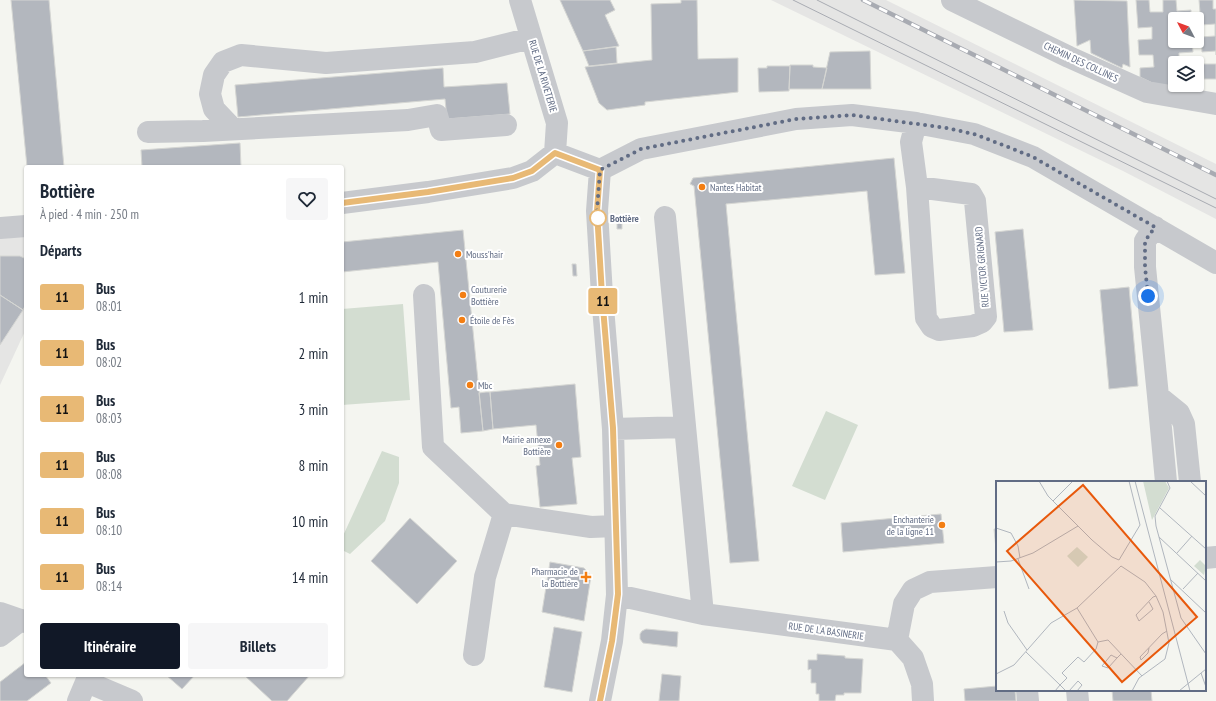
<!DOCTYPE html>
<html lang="fr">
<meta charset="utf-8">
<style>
:root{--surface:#fff;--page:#f6f6f7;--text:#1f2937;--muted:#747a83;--accent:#111827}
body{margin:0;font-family:"PT Sans Narrow",sans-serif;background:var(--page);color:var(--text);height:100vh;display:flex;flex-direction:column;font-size:15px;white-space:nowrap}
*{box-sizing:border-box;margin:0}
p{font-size:13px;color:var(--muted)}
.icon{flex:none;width:22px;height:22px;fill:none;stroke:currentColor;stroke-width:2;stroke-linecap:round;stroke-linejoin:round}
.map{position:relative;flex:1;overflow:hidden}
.sheet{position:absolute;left:24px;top:165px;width:320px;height:512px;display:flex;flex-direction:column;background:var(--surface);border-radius:4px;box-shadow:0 1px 3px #0004}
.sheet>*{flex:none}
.badge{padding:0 8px;border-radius:3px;font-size:14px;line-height:26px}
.needle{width:26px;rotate:311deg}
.controls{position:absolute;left:1168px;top:12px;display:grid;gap:8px}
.controls a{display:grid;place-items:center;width:36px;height:36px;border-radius:4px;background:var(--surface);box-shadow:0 1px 3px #0004;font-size:20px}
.you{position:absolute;width:20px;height:20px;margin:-10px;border:3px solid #fff;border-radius:50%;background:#1a73e8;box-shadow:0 0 0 6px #1a73e833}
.map>.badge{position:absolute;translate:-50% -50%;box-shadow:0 0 0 2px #fff}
h2{padding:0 16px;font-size:15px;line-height:36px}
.round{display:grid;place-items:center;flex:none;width:42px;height:42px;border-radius:4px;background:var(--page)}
.head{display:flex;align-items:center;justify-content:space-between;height:68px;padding:0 16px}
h1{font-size:19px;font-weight:700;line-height:30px}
.primary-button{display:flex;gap:8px;margin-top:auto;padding:8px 16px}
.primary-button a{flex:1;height:46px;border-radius:4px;background:var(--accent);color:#fff;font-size:16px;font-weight:700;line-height:46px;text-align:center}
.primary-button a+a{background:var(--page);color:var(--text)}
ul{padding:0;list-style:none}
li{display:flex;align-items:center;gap:12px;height:56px;padding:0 16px}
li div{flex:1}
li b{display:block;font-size:15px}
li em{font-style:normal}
li .badge{min-width:44px;font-weight:700;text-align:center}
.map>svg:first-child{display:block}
.built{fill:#e5e5e4}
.green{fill:#d3ddd1}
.building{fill:#b3b7be;stroke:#d5d6d3}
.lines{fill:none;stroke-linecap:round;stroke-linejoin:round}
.minor{stroke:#c7c9cd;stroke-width:22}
.tram{stroke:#a8abb2;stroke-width:1}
.rail-casing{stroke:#a8abb2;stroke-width:4.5}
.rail{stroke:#fff;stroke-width:3;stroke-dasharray:9;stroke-linecap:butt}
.line-casing{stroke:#fff;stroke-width:9}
.line{stroke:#e8b975;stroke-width:6}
.walk{stroke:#616c84;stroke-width:4;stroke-dasharray:0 7.2}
.poi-dot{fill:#f37e13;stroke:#fff;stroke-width:1.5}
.stop-dot{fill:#fff;stroke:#e8b975;stroke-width:2}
.labels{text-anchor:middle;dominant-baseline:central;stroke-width:4;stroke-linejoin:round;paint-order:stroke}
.street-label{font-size:10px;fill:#616c84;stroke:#fff}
.poi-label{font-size:10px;fill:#616c84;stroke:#fff;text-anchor:start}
.stop-label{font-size:10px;font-weight:bold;fill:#616c84;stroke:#fff;text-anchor:start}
.inset-road{fill:none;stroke:#b0b6be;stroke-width:1}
.view{fill:#e8590c;fill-opacity:0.15;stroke:#e8590c;stroke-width:2}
.inset-edge{fill:none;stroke:#616c84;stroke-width:2}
</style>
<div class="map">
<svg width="1216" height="701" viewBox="0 0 1216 701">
<rect width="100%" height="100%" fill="#f4f5f0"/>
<path class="built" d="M771,0h115l330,164v55l-93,-48z
M26,224v105l-26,56v-160z"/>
<path class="green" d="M403,304l7,96 -68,5v-96z
M826,411l32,14 -33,75 -33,-14z
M382,451l17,6v26l-14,38 -35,33 -8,-4v-12z"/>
<path class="building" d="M11,0h38l15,167h-37z
M560,0h50l5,10 -10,5 14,31 -36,5z
M681,0h16l1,59 40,-1v34l-93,10v3l-38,5 -8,-7 -14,-36 67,-7 -1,-56 30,-1z
M1074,0l53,1 3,66 -7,-3 -1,4 -31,-15 -1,-13 -13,6z
M1136,0h13l1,12h13v-12h13l1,11 14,-1v9h-16v22h17l1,11 -14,1v10h-4v22h19l1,5 -36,-4 -19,-9v-9l14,-1 -1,-12h-14l-1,-15 14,-1v-12l-14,1z
M1199,0h14v9h3v46v-4l-14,1 -1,-15 14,-1v-12l-14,1z
M616,47l1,16 -28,3 -6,-15z
M870,51l1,38h-49l8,-37z
M1203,64h13v15h-12z
M790,65h23v2l14,1 -5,21h-33z
M767,66h23l-1,25 -30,1 -1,-24h9z
M443,68l1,19 63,-4 3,31 -63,5 -2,-20 -207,18 -3,-32z
M240,143l1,24h-99l-1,-17z
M894,158l11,115 -30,2 -8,-84 -141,13 33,357 -29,2 -36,-377 -4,-2 3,-6z
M617,218h5v11h-5z
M1023,229l10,101 -29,2 -9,-100z
M463,230l20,201 -22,2 -2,-26 -8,1 -13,-146 -96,10v-30z
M0,256h20l6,3v45l-3,6 -23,-15z
M572,264h4l1,12h-4z
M1129,287l9,99 -29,3 -9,-99z
M0,295l23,15 -23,35z
M575,384l6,73 -9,1 5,46 -37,3 -4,-41 4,-1 -4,-40 -43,4 -3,-37z
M486,392h4l3,37 -10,2 -4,-38z
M941,514l3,29 -101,9 -2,-29z
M410,518l47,43 -40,43 -46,-43z
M994,529h3v30z
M550,562l34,6 7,8 -7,45 -42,-9z
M554,627l28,5 -10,60 -28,-5z
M646,629l32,3 -1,15 -34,-4 -3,-4v-5l2,-3z
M817,654l28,2v2l18,1 -2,34h-17v2h-8l-1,6h-16v-7h-3v-11h-5v-14l-3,1v-10h9z
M26,662v13h19l6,8 -24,18h-27v-19z
M662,674l19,2 -2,25h-20z
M166,675h29l-13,14z
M244,675h66l-23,26h-15z
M997,686v4h18l1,11h-51l-1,-12z
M1112,690h39l1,11h-39z"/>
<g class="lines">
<path class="minor" d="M520,0l37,123 -2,30
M952,0l117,57 78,35 69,12
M916,123l-5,19 6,45 9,131 6,9 7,3 34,-4 9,-4 4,-5 -11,-116 -4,-7 -54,-7
M233,129l-19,-20 -4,-15 4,-19 9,-13 18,-7 85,8 149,-11 56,-14
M148,132l55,-1 205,-11 29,-5 4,15 65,-5
M555,153l45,17
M600,170l41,-21 155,-30 56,-4 64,8 58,11 59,23 183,106
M342,203l86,-11 85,-14 19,-7 23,-18
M665,217l38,397
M1155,227l-10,14v26l13,129 8,86
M0,228l26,-2
M424,295l9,152 71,67 87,13 24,-1
M1158,396l21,17 5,11 6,58
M613,429l72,-2
M1205,558l11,-1
M617,595l86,19 194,26 7,-36 9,-14 17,-8 67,-5
M0,613l26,9
M0,636l21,-16
M897,640l16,18 9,26 1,17
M474,655l11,-78 19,-63
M87,682l45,19
M1027,690l1,11
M1077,690l1,11
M78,701l11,-26
M600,701l12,-60 5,-46 -4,-166 -11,-134 -5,-84 3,-41"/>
<path class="tram" d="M793,0l423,208
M817,0l399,199"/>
<defs>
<path id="rail" d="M863,0l353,175"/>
</defs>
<use href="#rail" class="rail-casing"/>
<use href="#rail" class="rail"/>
</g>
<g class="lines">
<defs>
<path id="line" d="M342,203l86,-11 85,-14 19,-7 23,-18 45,17 -3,41 5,84 11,133 5,166 -6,47 -12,60"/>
</defs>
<use href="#line" class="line-casing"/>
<use href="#line" class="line"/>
<path class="walk" d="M598,218v7l-1,-14 3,-41 41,-21 155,-30 56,-4 94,13 28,6 29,11 30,12 122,70 -10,14v26l3,29"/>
</g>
<g class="poi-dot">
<circle cx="702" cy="187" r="4"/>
<circle cx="458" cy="254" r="4"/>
<circle cx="463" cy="295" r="4"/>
<circle cx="462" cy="320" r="4"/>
<circle cx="470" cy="385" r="4"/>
<circle cx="559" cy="445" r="4"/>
<circle cx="942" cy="525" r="4"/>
<path d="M584 571h4v4h4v4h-4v4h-4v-4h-4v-4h4z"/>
</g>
<circle class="stop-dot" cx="598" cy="218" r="8"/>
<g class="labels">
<g class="street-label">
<text transform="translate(1081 62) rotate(25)">CHEMIN DES COLLINES</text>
<text transform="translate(543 76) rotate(73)">RUE DE LA RIVETERIE</text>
<text transform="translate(982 267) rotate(-95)">RUE VICTOR GRIGNARD</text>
<text transform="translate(826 631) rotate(8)">RUE DE LA BASINERIE</text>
</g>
<g class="poi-label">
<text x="710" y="187">Nantes Habitat</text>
<text x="466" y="254">Mouss'hair</text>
<text x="471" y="289">Couturerie<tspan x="471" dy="12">Bottière</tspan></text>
<text x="470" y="320">Étoile de Fès</text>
<text x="478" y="385">Mbc</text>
<text x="551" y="439" text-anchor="end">Mairie annexe<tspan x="551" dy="12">Bottière</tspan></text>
<text x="934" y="519" text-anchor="end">Enchanterie<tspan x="934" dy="12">de la ligne 11</tspan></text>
<text x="578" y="571" text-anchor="end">Pharmacie de<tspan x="578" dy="12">la Bottière</tspan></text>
</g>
<g class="stop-label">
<text x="610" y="218">Bottière</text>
</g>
</g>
<g transform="translate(996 481)">
<rect width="210" height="210" fill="#f4f5f0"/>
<path d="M147,0h22l4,7 -17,32zM81,66l11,10 -10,10 -11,-11zM204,79l6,6 -2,9 -10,-9z" fill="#d3ddd1"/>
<path class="inset-road" d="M43,0l9,15 44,44 20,17 7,3M139,0l55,210M171,0l3,7 -15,28 1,10 25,92 25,36M194,0l16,15M57,20l20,-20M164,27l46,41M0,47l15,5 7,13 2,12M163,56l47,44M181,72l15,-17M22,78l11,30M123,79l21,-35 -11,-44M0,81l15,-1 22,-8 45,-27M125,85l24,16 11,14 7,16 6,31 -4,16 -26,19 -7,13M174,98l36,34M187,108l15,-16M153,121l4,7 -14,12 -3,-6 17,-18 3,-1M81,127l21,34 10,-2 34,36M8,130l4,12 19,27M153,167l-1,5 -7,7 -1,-3 22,-23 5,-3M30,171l34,33 7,-7 -5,-5 16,-16 6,5 12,-13 2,-7M121,177l-6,-3 -9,11 6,2 9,-10 4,-4M205,192l5,14M0,193l18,-9 37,-42 26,-15 44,-42M59,210l5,-6 6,6M73,210l9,-10 4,4 -5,6M183,210l27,-22"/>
<path class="view" d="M87,4l114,132 -75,65 -115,-131z"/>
<rect width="210" height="210" class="inset-edge"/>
</g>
</svg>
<div class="controls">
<a><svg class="needle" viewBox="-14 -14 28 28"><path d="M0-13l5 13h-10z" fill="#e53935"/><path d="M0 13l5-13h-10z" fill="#747a83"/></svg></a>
<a><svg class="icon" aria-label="layers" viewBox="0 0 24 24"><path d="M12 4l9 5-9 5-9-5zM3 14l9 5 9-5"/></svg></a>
</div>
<div class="you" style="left:1148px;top:296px"></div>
<b class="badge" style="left:603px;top:301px;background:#e8b975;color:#111">11</b>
<section class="sheet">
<div class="head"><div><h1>Bottière</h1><p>À pied · 4 min · 250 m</p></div><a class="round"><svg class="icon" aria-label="heart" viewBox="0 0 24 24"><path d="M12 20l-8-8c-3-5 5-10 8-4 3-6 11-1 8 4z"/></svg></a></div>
<h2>Départs</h2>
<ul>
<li><span class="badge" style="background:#e8b975;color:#111">11</span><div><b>Bus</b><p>08:01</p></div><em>1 min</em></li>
<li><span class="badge" style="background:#e8b975;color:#111">11</span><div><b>Bus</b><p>08:02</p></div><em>2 min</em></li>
<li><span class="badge" style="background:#e8b975;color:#111">11</span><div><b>Bus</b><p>08:03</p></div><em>3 min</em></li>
<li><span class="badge" style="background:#e8b975;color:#111">11</span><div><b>Bus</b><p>08:08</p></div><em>8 min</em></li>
<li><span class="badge" style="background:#e8b975;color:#111">11</span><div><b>Bus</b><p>08:10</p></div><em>10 min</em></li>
<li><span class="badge" style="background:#e8b975;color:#111">11</span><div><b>Bus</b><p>08:14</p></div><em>14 min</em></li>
</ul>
<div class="primary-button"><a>Itinéraire</a><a>Billets</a></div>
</section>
</div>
